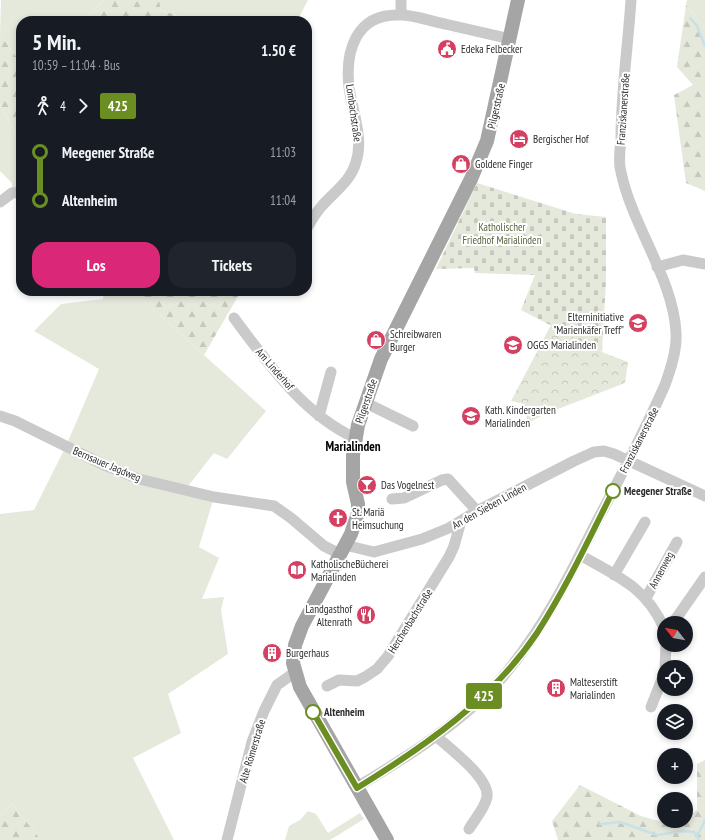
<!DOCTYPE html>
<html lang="de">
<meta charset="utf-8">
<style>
:root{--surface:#171b24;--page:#20242c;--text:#f1f3f6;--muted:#9ea1a6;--accent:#db2777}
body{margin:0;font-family:"PT Sans Narrow",sans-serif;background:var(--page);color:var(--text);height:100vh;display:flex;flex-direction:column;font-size:15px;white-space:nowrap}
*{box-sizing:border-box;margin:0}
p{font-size:13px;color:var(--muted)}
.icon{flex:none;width:22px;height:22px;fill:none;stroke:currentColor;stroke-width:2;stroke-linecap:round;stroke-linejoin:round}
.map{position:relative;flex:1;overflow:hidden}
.drawer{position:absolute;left:16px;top:16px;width:296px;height:280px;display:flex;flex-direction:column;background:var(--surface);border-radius:16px;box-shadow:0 2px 6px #0003}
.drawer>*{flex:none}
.badge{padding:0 8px;border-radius:3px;font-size:14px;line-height:26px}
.needle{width:26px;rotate:301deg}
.fabs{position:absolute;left:657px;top:616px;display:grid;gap:8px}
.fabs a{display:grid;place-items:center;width:36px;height:36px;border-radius:50%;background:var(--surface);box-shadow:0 2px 6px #0003;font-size:20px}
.map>.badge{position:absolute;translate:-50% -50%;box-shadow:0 0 0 2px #fff}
.legs{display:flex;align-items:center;gap:6px;height:44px;padding:0 16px;font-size:13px}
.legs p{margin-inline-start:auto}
.headline{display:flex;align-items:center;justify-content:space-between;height:68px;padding:0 16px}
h1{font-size:22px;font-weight:700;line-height:30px}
.primary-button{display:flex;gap:8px;margin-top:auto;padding:8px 16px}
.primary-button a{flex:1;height:46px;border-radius:16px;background:var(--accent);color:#fff;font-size:16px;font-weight:700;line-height:46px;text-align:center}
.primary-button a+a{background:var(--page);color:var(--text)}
ul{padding:0 16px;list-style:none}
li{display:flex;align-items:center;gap:14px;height:48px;font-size:15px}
li i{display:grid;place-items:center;width:6px;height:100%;margin:0 5px;background:currentColor}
li i::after{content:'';width:10px;height:10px;margin:-5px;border:3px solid;border-radius:50%;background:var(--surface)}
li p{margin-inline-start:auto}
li:first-child i{background:linear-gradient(#0000 50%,currentColor 0)}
li:last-child i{background:linear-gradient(currentColor 50%,#0000 0)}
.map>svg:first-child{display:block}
.green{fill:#e5e9dc}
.forest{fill:url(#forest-firs)}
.cemetery{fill:url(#cemetery-stones)}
.park{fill:url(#park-crowns)}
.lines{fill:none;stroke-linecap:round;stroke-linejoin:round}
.stream{stroke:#c9e0e7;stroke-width:2.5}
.minor{stroke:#cacaca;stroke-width:11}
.major{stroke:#a5a5a5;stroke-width:14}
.line-1-casing{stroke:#fff;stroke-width:9}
.line-1{stroke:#6b8e23;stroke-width:6}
.stop-1-dot{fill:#fff;stroke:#6b8e23;stroke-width:2}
.labels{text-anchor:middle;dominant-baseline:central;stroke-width:4;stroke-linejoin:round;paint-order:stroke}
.poi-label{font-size:11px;fill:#2d2d2d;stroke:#fff;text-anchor:start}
.street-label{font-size:11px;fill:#2d2d2d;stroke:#fff}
.park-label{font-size:11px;fill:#56643f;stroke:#fff}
.stop-label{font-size:11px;font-weight:bold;fill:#2d2d2d;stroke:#fff;text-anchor:start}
.quarter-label{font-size:13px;font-weight:bold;fill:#000;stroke:#fff}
</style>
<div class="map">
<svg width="705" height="840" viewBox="0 0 705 840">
<defs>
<pattern id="forest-firs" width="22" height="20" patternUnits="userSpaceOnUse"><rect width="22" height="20" fill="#e5e9dc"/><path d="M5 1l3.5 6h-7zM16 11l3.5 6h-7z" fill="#c5c8bd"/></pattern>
<pattern id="cemetery-stones" width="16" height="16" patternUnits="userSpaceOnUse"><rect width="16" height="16" fill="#e5e9dc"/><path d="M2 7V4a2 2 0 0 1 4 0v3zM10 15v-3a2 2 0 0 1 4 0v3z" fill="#c5c8bd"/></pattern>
<pattern id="park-crowns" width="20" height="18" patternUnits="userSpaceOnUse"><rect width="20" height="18" fill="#e5e9dc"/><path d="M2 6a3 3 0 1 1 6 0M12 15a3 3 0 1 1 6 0" fill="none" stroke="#c5c8bd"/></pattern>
</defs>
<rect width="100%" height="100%" fill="#fff"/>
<path class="green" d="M1,0h103l-22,21h-61v42l-21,-29z
M159,0h149l-11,21h-102l-34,-11z
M687,0h18v29l-19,-24z
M0,105l21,37v43l-9,8v-10l-12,-12z
M104,291h29l133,120 -39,48 -13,-6 -29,37 29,7 -15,50 20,11 -17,41 22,-2 -3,13 7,44 -60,40 13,39 -48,25 41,82h-133l-29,-36 -12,11v-301l34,-4 32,-64 33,-77 -65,-38 27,-27 42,-5z
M308,811l8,3 12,19 32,-20 4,6 -34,21h-45l4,-14 11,-6z"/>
<path class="forest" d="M104,0h55l2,10 34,11h-113z
M686,5l19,24v162l-19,-8 -12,-88 19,-10 -16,-18z
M0,34l21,29v79l-21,-37z
M133,291h108l-37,64z
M705,760v80h-147l-6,-19 28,-36 61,31 35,10 7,-5h3v-3l11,-8v-46z
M12,804l29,36h-41v-25z"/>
<path class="cemetery" d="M477,183l99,31 30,3v64l-4,71 -81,-42 14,-35 -60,-2 -1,-5 -38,1z"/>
<path class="park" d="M551,325l51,27 26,10 -3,21 -80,31 -17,9 -4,-19 -13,-3z"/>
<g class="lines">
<path class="stream" d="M690,18l7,8 8,20
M600,824l20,-2 37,13 26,-4 11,1 5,8
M697,837l8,-17"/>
<path class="minor" d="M401,0v15
M0,202l12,-9 9,-1
M307,228c4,-7 8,-14 14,-21 12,-14 30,-26 35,-45 8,-24 -4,-51 -7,-75 -4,-36 7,-74 51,-72 15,0 30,6 45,9 21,5 43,10 65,15
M657,267l26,-7 22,4
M234,318c33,44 69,96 121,120
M366,403l47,23
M0,416l15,5 89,44 35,14 75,18 60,9 17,12 33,28 16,8
M319,416l12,-44
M392,499l12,-1 38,-18 6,-1 29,32
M345,545l29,7 48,-13 27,-11 28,-17 97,-50 20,-9 10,-1 10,3 91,42
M580,555c37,21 66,32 84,73
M614,575l31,-53
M646,598l31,-56
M673,623l32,-46
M665,667l1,-22
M327,686l12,-6 18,1 8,-4 12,-8 11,-13 61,-99 5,-11 7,-25
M651,707l13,-33
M436,736c13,12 54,42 51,61 -2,11 -12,22 -18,32
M357,787c50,-30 103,-63 143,-107 41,-47 68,-101 96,-157 24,-45 48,-91 69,-138 6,-17 12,-35 11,-53 -3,-54 -44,-106 -55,-160 -3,-10 -1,-23 0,-33 0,-46 7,-93 10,-139
M227,840l25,-98 12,-31 13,-26 17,-12"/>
<path class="major" d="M387,840l-87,-153 -7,-24 2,-18 7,-19 49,-92 7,-21v-9l-5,-22v-27l5,-30 23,-66 90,-180 16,-38 31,-141"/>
</g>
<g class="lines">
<defs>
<path id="line-1" d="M313,712l44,76c68,-42 135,-88 180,-155 29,-45 52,-94 76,-142"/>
</defs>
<use href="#line-1" class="line-1-casing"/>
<use href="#line-1" class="line-1"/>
</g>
<defs>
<symbol id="civic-disc" viewBox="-11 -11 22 22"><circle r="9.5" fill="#d34061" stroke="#fff"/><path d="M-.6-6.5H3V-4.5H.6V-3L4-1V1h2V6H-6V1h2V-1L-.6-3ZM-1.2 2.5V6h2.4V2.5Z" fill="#fff"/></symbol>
<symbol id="hotel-disc" viewBox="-11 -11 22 22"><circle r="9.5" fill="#d34061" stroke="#fff"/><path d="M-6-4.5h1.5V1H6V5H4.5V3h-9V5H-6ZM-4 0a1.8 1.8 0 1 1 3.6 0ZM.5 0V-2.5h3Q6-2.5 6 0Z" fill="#fff"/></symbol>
<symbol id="shop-disc" viewBox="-11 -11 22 22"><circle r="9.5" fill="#d34061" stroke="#fff"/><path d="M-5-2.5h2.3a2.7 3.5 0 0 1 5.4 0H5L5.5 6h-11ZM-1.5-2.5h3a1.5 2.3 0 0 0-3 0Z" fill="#fff"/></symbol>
<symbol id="school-disc" viewBox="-11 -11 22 22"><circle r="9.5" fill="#d34061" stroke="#fff"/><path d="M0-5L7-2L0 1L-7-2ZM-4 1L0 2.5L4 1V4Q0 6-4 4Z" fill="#fff"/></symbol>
<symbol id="bar-disc" viewBox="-11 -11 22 22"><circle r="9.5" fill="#d34061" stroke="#fff"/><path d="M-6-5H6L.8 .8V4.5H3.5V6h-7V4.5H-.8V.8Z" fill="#fff"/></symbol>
<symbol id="church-disc" viewBox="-11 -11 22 22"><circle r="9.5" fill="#d34061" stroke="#fff"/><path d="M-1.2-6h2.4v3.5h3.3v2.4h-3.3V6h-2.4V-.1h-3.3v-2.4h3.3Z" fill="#fff"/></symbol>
<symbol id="library-disc" viewBox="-11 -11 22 22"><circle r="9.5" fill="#d34061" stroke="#fff"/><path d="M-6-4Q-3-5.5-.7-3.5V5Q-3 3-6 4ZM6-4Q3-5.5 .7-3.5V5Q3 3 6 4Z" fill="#fff"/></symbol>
<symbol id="restaurant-disc" viewBox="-11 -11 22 22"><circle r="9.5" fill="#d34061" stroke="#fff"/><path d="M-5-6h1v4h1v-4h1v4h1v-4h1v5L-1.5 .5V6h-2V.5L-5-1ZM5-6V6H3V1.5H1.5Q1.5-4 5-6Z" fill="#fff"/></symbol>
<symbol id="building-disc" viewBox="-11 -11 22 22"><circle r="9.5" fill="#d34061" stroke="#fff"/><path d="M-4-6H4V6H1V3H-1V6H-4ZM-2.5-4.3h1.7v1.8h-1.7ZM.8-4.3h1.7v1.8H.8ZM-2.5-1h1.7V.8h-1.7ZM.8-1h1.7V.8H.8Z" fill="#fff"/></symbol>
</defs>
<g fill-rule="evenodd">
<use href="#civic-disc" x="436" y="38" width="22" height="22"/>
<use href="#hotel-disc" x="508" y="128" width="22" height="22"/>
<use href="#shop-disc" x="450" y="153" width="22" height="22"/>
<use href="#school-disc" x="627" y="312" width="22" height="22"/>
<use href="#shop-disc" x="365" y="329" width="22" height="22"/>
<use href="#school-disc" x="502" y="334" width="22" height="22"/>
<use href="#school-disc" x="460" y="405" width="22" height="22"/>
<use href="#bar-disc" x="356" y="474" width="22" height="22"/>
<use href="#church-disc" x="327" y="507" width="22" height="22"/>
<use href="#library-disc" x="286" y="559" width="22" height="22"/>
<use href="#restaurant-disc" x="355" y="604" width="22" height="22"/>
<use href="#building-disc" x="261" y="642" width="22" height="22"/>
<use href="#building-disc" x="545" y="677" width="22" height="22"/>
</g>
<g class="stop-1-dot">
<circle cx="613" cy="491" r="7"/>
<circle cx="313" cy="712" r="7"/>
</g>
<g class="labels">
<g class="poi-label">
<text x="461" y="49">Edeka Felbecker</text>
<text x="533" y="139">Bergischer Hof</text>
<text x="475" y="164">Goldene Finger</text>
<text x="624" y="317" text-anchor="end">Elterninitiative<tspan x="624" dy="13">"Marienkäfer Treff"</tspan></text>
<text x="390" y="334">Schreibwaren<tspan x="390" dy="13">Burger</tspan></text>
<text x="527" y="345">OGGS Marialinden</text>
<text x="485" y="410">Kath. Kindergarten<tspan x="485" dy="13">Marialinden</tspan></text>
<text x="381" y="485">Das Vogelnest</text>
<text x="352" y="512">St. Mariä<tspan x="352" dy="13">Heimsuchung</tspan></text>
<text x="311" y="564">KatholischeBücherei<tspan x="311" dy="13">Marialinden</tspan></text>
<text x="352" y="609" text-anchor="end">Landgasthof<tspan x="352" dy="13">Altenrath</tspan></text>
<text x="286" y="653">Burgerhaus</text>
<text x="570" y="682">Malteserstift<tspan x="570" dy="13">Marialinden</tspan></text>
</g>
<g class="street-label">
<text transform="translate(496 106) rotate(-77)">Pilgerstraße</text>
<text transform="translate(623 109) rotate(-86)">Franziskanerstraße</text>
<text transform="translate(354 113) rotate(82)">Lombachstraße</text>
<text transform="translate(275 369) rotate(49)">Am Linderhof</text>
<text transform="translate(366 401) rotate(-71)">Pilgerstraße</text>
<text transform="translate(639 440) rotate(-63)">Franziskanerstraße</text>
<text transform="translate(107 464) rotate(23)">Bernsauer Jagdweg</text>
<text transform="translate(489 506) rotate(-29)">An den Sieben Linden</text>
<text transform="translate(661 570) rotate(-62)">Annenweg</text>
<text transform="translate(410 621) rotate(-58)">Herchenbachstraße</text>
<text transform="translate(252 751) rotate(-73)">Alte Römerstraße</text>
</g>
<g class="park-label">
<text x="502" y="227">Katholischer<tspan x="502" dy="13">Friedhof Marialinden</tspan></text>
</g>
<g class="stop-label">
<text x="624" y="491">Meegener Straße</text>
<text x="324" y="712">Altenheim</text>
</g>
<g class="quarter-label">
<text x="353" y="446">Marialinden</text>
</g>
</g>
</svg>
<div class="fabs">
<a><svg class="needle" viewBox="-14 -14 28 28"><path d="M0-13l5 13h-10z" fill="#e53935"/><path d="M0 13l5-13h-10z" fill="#9ea1a6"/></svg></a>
<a><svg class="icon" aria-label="locate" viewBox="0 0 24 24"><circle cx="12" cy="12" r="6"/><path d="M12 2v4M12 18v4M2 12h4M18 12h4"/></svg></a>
<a><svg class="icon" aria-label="layers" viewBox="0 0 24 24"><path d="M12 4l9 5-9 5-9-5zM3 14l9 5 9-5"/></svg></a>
<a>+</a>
<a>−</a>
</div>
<b class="badge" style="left:484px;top:696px;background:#6b8e23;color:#fff">425</b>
<section class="drawer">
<div class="headline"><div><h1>5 Min.</h1><p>10:59 – 11:04 · Bus</p></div><b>1.50 €</b></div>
<div class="legs"><svg class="icon" aria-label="walk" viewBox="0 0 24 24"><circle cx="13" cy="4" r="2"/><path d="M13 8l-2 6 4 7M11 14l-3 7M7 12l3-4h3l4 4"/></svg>4<svg class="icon" aria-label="forward" viewBox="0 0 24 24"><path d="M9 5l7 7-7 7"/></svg><b class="badge" style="background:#6b8e23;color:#fff">425</b></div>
<ul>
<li><i style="color:#6b8e23"></i><b>Meegener Straße</b><p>11:03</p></li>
<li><i style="color:#6b8e23"></i><b>Altenheim</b><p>11:04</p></li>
</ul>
<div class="primary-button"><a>Los</a><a>Tickets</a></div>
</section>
</div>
